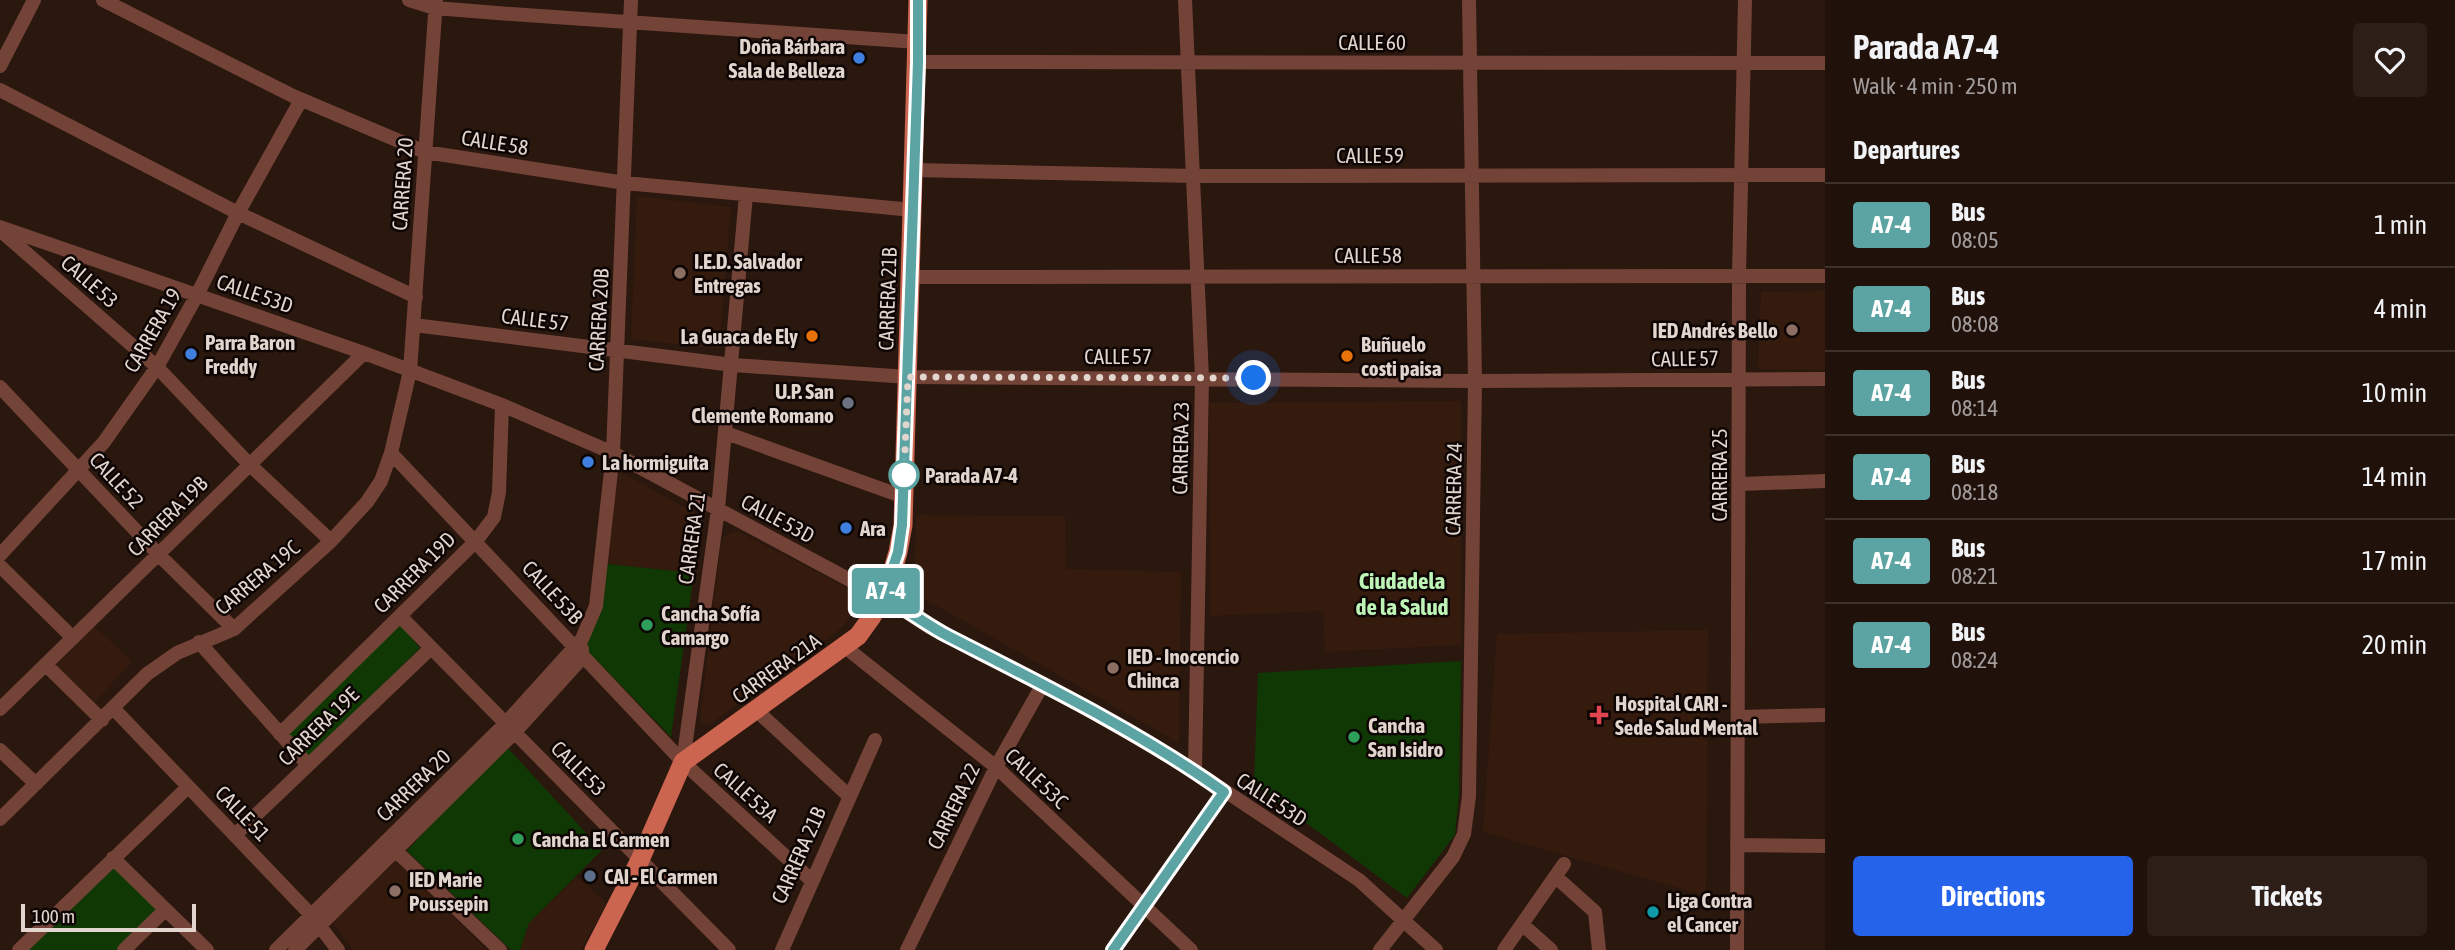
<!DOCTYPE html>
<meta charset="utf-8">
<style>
:root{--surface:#20110a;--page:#2d1f18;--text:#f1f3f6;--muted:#a29d9c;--line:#3d312b;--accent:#2563eb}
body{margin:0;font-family:"Asap Condensed",sans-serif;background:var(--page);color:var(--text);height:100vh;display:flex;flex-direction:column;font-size:26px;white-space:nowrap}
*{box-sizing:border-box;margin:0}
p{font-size:23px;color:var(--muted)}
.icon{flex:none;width:38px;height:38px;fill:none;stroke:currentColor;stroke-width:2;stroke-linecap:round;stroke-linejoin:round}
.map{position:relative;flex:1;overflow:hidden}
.side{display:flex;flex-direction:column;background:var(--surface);width:630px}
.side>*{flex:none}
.badge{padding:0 14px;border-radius:5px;font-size:24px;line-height:46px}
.scale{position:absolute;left:21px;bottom:18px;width:175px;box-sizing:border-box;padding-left:7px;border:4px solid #e2d5ce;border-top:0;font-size:19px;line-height:24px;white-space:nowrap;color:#e2d5ce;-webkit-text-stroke:5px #0d0503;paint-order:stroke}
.you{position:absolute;width:35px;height:35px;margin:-18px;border:5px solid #fff;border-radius:50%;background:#1a73e8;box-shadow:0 0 0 10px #1a73e833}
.map>.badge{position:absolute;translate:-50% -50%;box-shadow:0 0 0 4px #fff}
h2{padding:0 28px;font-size:26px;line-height:63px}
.round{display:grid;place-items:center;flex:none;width:74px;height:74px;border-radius:7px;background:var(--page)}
.overview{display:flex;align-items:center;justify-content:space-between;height:119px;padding:0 28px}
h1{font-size:33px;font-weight:700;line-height:52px}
.cta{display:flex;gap:14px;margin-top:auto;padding:14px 28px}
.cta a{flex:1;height:80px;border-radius:7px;background:var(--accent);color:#fff;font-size:28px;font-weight:700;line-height:80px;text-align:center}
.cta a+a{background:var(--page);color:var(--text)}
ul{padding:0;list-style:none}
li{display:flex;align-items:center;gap:21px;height:84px;padding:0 28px;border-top:2px solid var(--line)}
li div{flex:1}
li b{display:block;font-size:26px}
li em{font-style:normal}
li .badge{min-width:77px;font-weight:700;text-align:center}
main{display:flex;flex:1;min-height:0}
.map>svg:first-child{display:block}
.built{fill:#341b0e}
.green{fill:#103804}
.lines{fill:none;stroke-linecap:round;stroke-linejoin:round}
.minor{stroke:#744338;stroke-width:14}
.major{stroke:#cb654f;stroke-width:19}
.line-casing{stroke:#fff;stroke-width:16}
.line{stroke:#5ba4a3;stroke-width:10}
.walk{stroke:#e2d5ce;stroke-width:7;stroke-dasharray:0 12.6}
.shop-dot{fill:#3f7fe0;stroke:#0d0503;stroke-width:2.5}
.education-dot{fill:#8d6e63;stroke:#0d0503;stroke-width:2.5}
.food-dot{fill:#e8710a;stroke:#0d0503;stroke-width:2.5}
.worship-dot{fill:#6b7280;stroke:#0d0503;stroke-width:2.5}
.stop-dot{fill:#fff;stroke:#5ba4a3;stroke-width:3.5}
.leisure-dot{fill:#2e9e5b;stroke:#0d0503;stroke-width:2.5}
.health-dot{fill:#e0444e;stroke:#0d0503;stroke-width:2.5}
.service-dot{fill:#5c6f8a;stroke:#0d0503;stroke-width:2.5}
.culture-dot{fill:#0f9aa8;stroke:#0d0503;stroke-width:2.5}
.labels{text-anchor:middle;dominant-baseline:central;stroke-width:5;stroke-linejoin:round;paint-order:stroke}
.street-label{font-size:21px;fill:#e2d5ce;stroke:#0d0503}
.poi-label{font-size:21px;font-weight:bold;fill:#e2d5ce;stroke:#0d0503;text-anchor:start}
.stop-label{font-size:21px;font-weight:bold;fill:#e2d5ce;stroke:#0d0503;text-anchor:start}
.neighbourhood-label{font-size:23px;font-weight:bold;fill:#bef5b7;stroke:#0d0503}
</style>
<main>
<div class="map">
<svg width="1825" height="950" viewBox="0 0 1825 950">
<rect width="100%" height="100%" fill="#2a170e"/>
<path class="built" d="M637,196l94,11 -12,142 -88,-10z
M1825,291v79l-67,-1 3,-77z
M1461,401v244l-136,7 -2,-41 -113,5 -1,-213z
M617,470l87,48 -10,55 -86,-9z
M916,515l149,1 1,53 115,3 -2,171 -265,-150z
M737,531l113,58 7,6 1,4 -1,7 -14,21 -134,98 -7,-2 -2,-4 20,-171 4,-12z
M93,625l39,36 -37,41 -40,-36z
M1708,630l-2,266 -223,-64 14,-198z
M396,861l91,89h-134l-21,-28z
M577,877l30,26 -26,47h-61l9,-27z"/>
<path class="green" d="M608,564l86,9 -23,164 -88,-91 13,-22z
M399,623l21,25 -111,109 -22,-23z
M1461,661l-2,134 -4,40 -48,63 -153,-114 4,-111z
M504,744l98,106 -73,73 -9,27h-9l-104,-99z
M119,859l43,44 -46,47h-89z"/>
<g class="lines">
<path class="minor" d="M103,0l190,96 132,56 200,31 288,27
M409,0l26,8 62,5 421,29
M1185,0l17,378 -7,393
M918,62l907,1
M0,66l34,-66
M0,90l238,123 178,84
M914,170l280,6 631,-1
M0,227l364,126 138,52 111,48 278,149 38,25 114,57 152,87 164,109 77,70
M1,231l156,136 92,97 82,77
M911,277l914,-1
M414,325l319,40 175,12 567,4 350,-2
M0,387l159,168 75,74
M726,433l178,64
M391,453l292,309 128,118
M1740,484l85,-3
M0,555l104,-113 53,-75 40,-72 41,-82 63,-113
M0,566l73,72
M400,616l329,334
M199,642l109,123
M845,647l151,120 195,183
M46,665l56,55
M0,709l364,-356
M114,709l198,207 26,34
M756,710l93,86
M1739,717l86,-2
M280,734l196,-193 18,-24 5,-25 3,-87
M0,750l36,34
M683,762l35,-253 28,-314
M0,819l147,-145 30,-21 57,-24 97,-88 36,-39 14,-21 10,-28 19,-82 26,-371
M235,835l196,-187
M1737,845l88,1
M396,851l104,99
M113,858l94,92
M1556,877l39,35 4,38
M1523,925l28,25
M19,950l169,-163
M124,950l41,-40
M276,950l229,-226 77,-85 14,-33 17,-153 18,-453
M295,950l219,-217 68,-75v-9
M782,950l93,-210
M907,950l89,-183 47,-83
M1113,950l111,-158
M1380,950l73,-93 11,-23 5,-38 6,-415 -6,-381
M1504,950l60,-86
M1737,950l2,-675 6,-275"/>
<path class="major" d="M594,950l46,-90 43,-98 175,-126 13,-18 16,-28 11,-38 5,-27 15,-525"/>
</g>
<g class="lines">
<defs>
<path id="line" d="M918,0v62l-16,463 -4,27 -15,46c23,10 42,26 65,38 92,47 192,96 276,156l-111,158"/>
</defs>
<use href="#line" class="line-casing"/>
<use href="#line" class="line"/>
<path class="walk" d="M904,475l4,-98 346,1"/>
</g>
<g class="shop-dot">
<circle cx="859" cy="58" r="7"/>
<circle cx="191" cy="354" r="7"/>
<circle cx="588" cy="462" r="7"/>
<circle cx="846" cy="528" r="7"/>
</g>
<g class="education-dot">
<circle cx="680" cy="273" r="7"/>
<circle cx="1792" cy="330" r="7"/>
<circle cx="1113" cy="668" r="7"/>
<circle cx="395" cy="891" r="7"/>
</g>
<g class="food-dot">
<circle cx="812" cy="336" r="7"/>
<circle cx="1347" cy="356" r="7"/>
</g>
<circle class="worship-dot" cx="848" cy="403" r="7"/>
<circle class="stop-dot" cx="904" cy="475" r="14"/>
<g class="leisure-dot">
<circle cx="647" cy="625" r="7"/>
<circle cx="1354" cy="737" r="7"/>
<circle cx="518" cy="839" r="7"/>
</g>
<path class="health-dot" d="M1595.5 704.5h7v7h7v7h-7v7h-7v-7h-7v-7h7z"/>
<circle class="service-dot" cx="590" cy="876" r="7"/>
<circle class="culture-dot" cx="1653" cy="912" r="7"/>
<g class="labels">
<g class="street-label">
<text x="1372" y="42">CALLE 60</text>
<text transform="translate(495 142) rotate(9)">CALLE 58</text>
<text x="1370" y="155">CALLE 59</text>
<text transform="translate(402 184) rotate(-86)">CARRERA 20</text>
<text x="1368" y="255">CALLE 58</text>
<text transform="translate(90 281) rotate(41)">CALLE 53</text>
<text transform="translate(255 293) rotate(19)">CALLE 53D</text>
<text transform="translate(887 299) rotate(-88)">CARRERA 21B</text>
<text transform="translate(535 319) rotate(7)">CALLE 57</text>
<text transform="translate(598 320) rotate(-87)">CARRERA 20B</text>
<text transform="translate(152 330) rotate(-60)">CARRERA 19</text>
<text x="1118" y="356">CALLE 57</text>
<text transform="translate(1685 358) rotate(-1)">CALLE 57</text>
<text transform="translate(1180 448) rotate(-89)">CARRERA 23</text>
<text transform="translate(1719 475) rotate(-90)">CARRERA 25</text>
<text transform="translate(117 480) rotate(47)">CALLE 52</text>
<text transform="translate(1453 489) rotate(-89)">CARRERA 24</text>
<text transform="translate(167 516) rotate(-45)">CARRERA 19B</text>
<text transform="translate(778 518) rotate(28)">CALLE 53D</text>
<text transform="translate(691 538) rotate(-82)">CARRERA 21</text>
<text transform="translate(414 572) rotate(-45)">CARRERA 19D</text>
<text transform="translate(257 577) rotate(-40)">CARRERA 19C</text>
<text transform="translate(553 592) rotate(47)">CALLE 53B</text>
<text transform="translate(776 668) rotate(-36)">CARRERA 21A</text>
<text transform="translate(318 726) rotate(-44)">CARRERA 19E</text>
<text transform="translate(579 768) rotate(45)">CALLE 53</text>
<text transform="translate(1037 778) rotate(43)">CALLE 53C</text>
<text transform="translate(413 785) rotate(-44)">CARRERA 20</text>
<text transform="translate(746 792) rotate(42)">CALLE 53A</text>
<text transform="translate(1272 799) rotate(33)">CALLE 53D</text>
<text transform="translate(953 806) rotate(-64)">CARRERA 22</text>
<text transform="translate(243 813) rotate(46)">CALLE 51</text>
<text transform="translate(798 855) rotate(-66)">CARRERA 21B</text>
</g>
<g class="poi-label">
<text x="845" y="46" text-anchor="end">Doña Bárbara<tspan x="845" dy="24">Sala de Belleza</tspan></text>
<text x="694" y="261">I.E.D. Salvador<tspan x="694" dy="24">Entregas</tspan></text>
<text x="1778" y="330" text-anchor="end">IED Andrés Bello</text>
<text x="798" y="336" text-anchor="end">La Guaca de Ely</text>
<text x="205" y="342">Parra Baron<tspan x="205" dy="24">Freddy</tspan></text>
<text x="1361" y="344">Buñuelo<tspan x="1361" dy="24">costi paisa</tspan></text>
<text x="834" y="391" text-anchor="end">U.P. San<tspan x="834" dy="24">Clemente Romano</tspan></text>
<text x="602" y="462">La hormiguita</text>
<text x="860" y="528">Ara</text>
<text x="661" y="613">Cancha Sofía<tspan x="661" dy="24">Camargo</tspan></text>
<text x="1127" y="656">IED - Inocencio<tspan x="1127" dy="24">Chinca</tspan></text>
<text x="1615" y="703">Hospital CARI -<tspan x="1615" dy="24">Sede Salud Mental</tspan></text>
<text x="1368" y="725">Cancha<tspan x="1368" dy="24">San Isidro</tspan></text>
<text x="532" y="839">Cancha El Carmen</text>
<text x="604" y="876">CAI - El Carmen</text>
<text x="409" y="879">IED Marie<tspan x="409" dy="24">Poussepin</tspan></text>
<text x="1667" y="900">Liga Contra<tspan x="1667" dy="24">el Cancer</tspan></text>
</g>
<g class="stop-label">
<text x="925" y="475">Parada A7-4</text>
</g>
<g class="neighbourhood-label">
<text x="1402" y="581">Ciudadela<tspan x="1402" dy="26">de la Salud</tspan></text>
</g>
</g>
</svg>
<div class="scale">100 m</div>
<div class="you" style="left:1254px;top:378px"></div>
<b class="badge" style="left:886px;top:591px;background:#5ba4a3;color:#fff">A7-4</b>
</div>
<section class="side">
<div class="overview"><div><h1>Parada A7-4</h1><p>Walk · 4 min · 250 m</p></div><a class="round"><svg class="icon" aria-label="heart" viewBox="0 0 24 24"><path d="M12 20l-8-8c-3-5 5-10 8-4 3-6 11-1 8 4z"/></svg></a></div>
<h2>Departures</h2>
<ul>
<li><span class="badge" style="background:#5ba4a3;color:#fff">A7-4</span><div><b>Bus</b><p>08:05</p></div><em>1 min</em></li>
<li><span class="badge" style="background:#5ba4a3;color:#fff">A7-4</span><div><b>Bus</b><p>08:08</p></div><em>4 min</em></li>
<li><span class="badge" style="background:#5ba4a3;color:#fff">A7-4</span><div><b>Bus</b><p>08:14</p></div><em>10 min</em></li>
<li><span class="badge" style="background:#5ba4a3;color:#fff">A7-4</span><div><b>Bus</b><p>08:18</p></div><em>14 min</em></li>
<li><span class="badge" style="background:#5ba4a3;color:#fff">A7-4</span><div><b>Bus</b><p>08:21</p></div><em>17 min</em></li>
<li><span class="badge" style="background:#5ba4a3;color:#fff">A7-4</span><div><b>Bus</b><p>08:24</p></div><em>20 min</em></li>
</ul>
<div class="cta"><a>Directions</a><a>Tickets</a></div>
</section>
</main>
